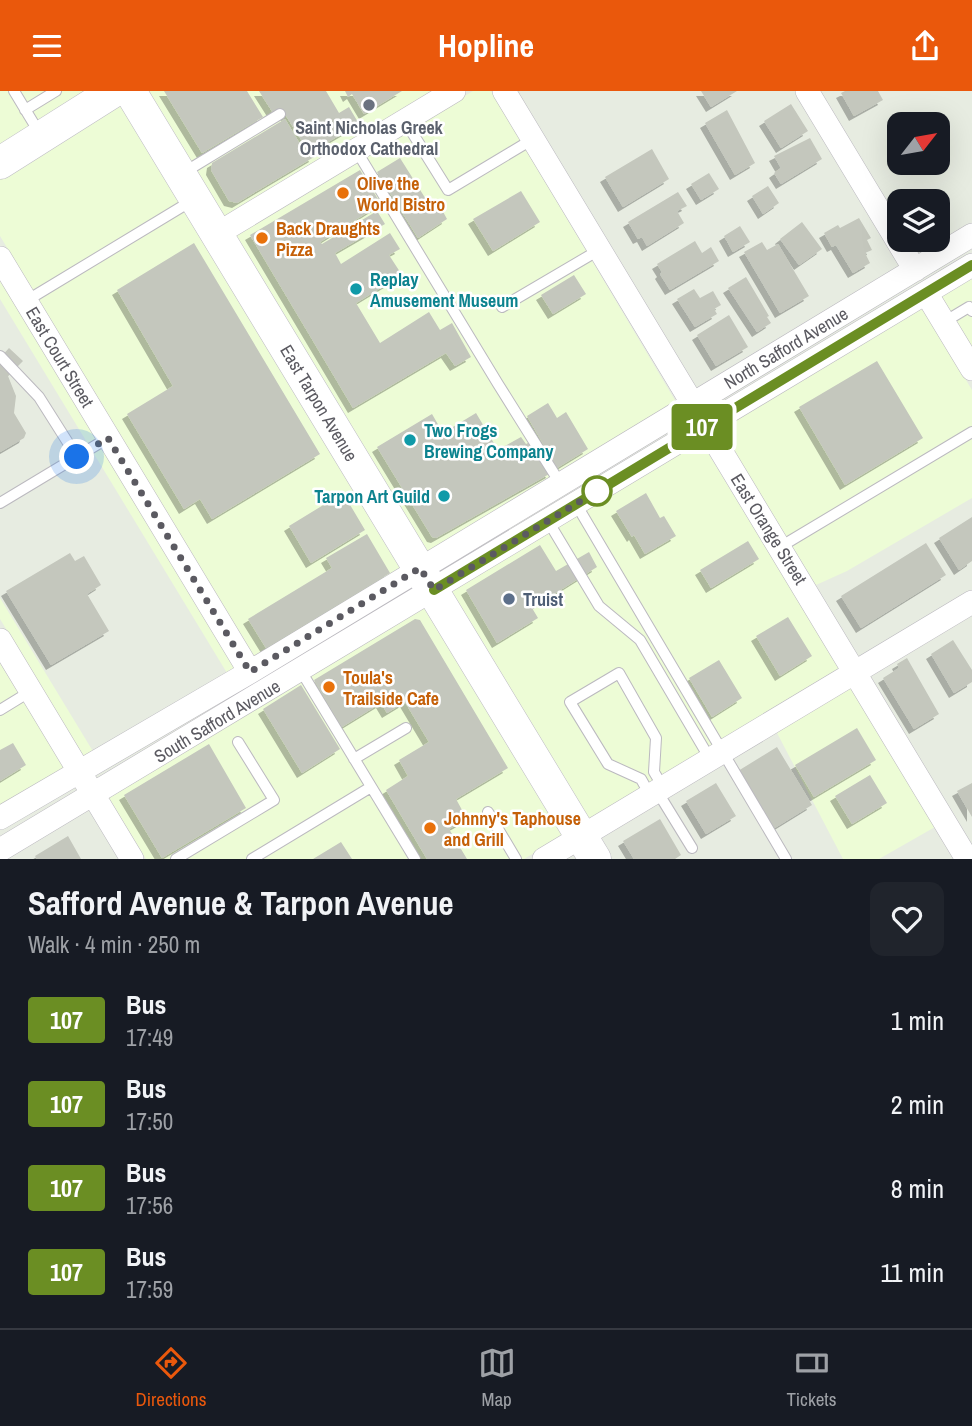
<!DOCTYPE html>
<meta charset="utf-8">
<style>
:root{--surface:#171b24;--page:#20242c;--text:#f1f3f6;--muted:#9ea1a6;--line:#363941;--accent:#ea580c}
body{margin:0;font-family:"Archivo Narrow",sans-serif;background:var(--page);color:var(--text);height:100vh;display:flex;flex-direction:column;font-size:26px;white-space:nowrap}
*{box-sizing:border-box;margin:0}
p{font-size:23px;color:var(--muted)}
.icon{flex:none;width:38px;height:38px;fill:none;stroke:currentColor;stroke-width:2;stroke-linecap:round;stroke-linejoin:round}
.map{position:relative;height:768px;overflow:hidden}
.drawer{display:flex;flex-direction:column;background:var(--surface);flex:1}
.drawer>*{flex:none}
.badge{padding:0 14px;border-radius:5px;font-size:24px;line-height:46px}
.needle{width:46px;rotate:59deg}
.tools{position:absolute;left:887px;top:21px;display:grid;gap:14px}
.tools a{display:grid;place-items:center;width:63px;height:63px;border-radius:14px;background:var(--surface);box-shadow:0 7px 28px #0002;font-size:35px}
.you{position:absolute;width:35px;height:35px;margin:-18px;border:5px solid #fff;border-radius:50%;background:#1a73e8;box-shadow:0 0 0 10px #1a73e833}
.map>.badge{position:absolute;translate:-50% -50%;box-shadow:0 0 0 4px #fff}
.round{display:grid;place-items:center;flex:none;width:74px;height:74px;border-radius:14px;background:var(--page)}
.summary{display:flex;align-items:center;justify-content:space-between;height:119px;padding:0 28px}
h1{font-size:33px;font-weight:700;line-height:52px}
ul{padding:0;list-style:none}
li{display:flex;align-items:center;gap:21px;height:84px;padding:0 28px}
li div{flex:1}
li b{display:block;font-size:26px}
li em{font-style:normal}
li .badge{min-width:77px;font-weight:700;text-align:center}
header{display:flex;justify-content:space-between;align-items:center;height:91px;padding:0 28px;background:var(--accent);color:#fff;font-size:32px;font-weight:700}
.tabs{display:flex;justify-content:space-around;align-items:center;height:98px;border-top:2px solid var(--line);background:var(--surface);font-size:19px;color:var(--muted)}
.tabs a{display:grid;justify-items:center;gap:4px}
.tabs .on{color:var(--accent)}
.map>svg:first-child{display:block}
.commercial{fill:#edfcd6}
.building{fill:#c4c7bd;filter:url(#shadow)}
.lines{fill:none;stroke-linecap:round;stroke-linejoin:round}
.service-casing{stroke:#bbb9bf;stroke-width:12}
.minor-casing{stroke:#bbb9bf;stroke-width:24}
.secondary-casing{stroke:#bebcc4;stroke-width:33}
.service{stroke:#fff;stroke-width:10}
.minor{stroke:#fff;stroke-width:23}
.secondary{stroke:#fff;stroke-width:32}
.line-casing{stroke:#fff;stroke-width:16}
.line{stroke:#6b8e23;stroke-width:10}
.walk{stroke:#5b5a61;stroke-width:7;stroke-dasharray:0 12.6}
.worship-dot{fill:#6b7280;stroke:#fff;stroke-width:2.5}
.food-dot{fill:#e8710a;stroke:#fff;stroke-width:2.5}
.culture-dot{fill:#0f9aa8;stroke:#fff;stroke-width:2.5}
.stop-dot{fill:#fff;stroke:#6b8e23;stroke-width:3.5}
.service-dot{fill:#5c6f8a;stroke:#fff;stroke-width:2.5}
.labels{text-anchor:middle;dominant-baseline:central;stroke-width:5;stroke-linejoin:round;paint-order:stroke}
.worship-label{font-size:18px;font-weight:bold;fill:#5b616d;stroke:#fff}
.food-label{font-size:18px;font-weight:bold;fill:#c56008;stroke:#fff;text-anchor:start}
.culture-label{font-size:18px;font-weight:bold;fill:#0d838f;stroke:#fff;text-anchor:start}
.street-label{font-size:18px;fill:#5b5a61;stroke:#fff}
.service-label{font-size:18px;font-weight:bold;fill:#4e5e75;stroke:#fff;text-anchor:start}
</style>
<header><svg class="icon" aria-label="menu" viewBox="0 0 24 24"><path d="M4 6h16M4 12h16M4 18h16"/></svg>Hopline<svg class="icon" aria-label="share" viewBox="0 0 24 24"><path d="M12 15V3M7 8l5-5 5 5M5 13v7h14v-7"/></svg></header>
<div class="map">
<svg width="972" height="768" viewBox="0 0 972 768">
<defs>
<filter id="shadow"><feDropShadow dx="-5" dy="5" stdDeviation="0" flood-color="#0004"/></filter>
</defs>
<rect width="100%" height="100%" fill="#e7ece1"/>
<path class="commercial" d="M0,0h95l-95,61z
M143,0h291l-213,128z
M473,0h18l185,311 -252,152 -193,-317z
M121,8l284,466 -151,92 -254,-421v-61z
M972,186v70l-31,-52z
M0,189l235,389 -8,4 -227,-374z
M922,216l50,83v108l-125,73 -31,14 -96,-157z
M700,349l140,229 -254,153 -137,-229z
M0,507l94,155 -9,5 -85,-139z
M429,514l137,229 -42,25h-378l-37,-61z
M0,572l65,106 -65,37z
M851,595l84,141 -56,32h-36l-67,-128z"/>
<path class="building" d="M164,0h83l16,26 -61,36z
M259,0h67l13,22 10,-6 10,17 -48,28 3,5 -77,46 -8,-2 -18,-31 1,-7 73,-44 21,35 3,-2 -28,-44 -8,5z
M345,0h57l-38,23 -12,-20 -4,3z
M701,0h36l-26,16z
M845,0h33l5,9 -29,16 -13,-23z
M791,13l17,27 -27,17 -17,-27z
M727,19l28,53 -20,12 -30,-52z
M810,47l12,21 -41,25 -7,-11 7,-5 -7,-12z
M652,58l17,30 -46,28 -18,-30z
M400,67l34,54 7,-4 6,11 -29,19 -41,-66z
M360,79l21,34 -61,38 2,2 55,-33 8,13 -50,29 6,11 49,-31 10,16 -11,6 13,20 -46,28 24,40 49,-31 11,18 12,-7 19,34 -16,9 -9,-13 -93,55 -103,-173z
M709,82l10,16 -18,11 -10,-16z
M768,95l11,17 -16,11 -11,-18z
M521,100l19,31 -47,29 -20,-32z
M678,101l9,14 -10,5 7,12 -37,23 -5,-9 -4,2 -10,-17z
M859,127l12,20 -4,2 5,10 -7,3 5,10 -17,10 -17,-28 -4,2 -8,-14 14,-8 2,3z
M802,131l20,27 -23,16 -19,-26z
M740,135l10,16 -17,10 -9,-16z
M695,150l7,12 9,-6 8,14 -49,29 -10,-16 2,-2 -5,-8z
M762,151l5,8 11,-6 31,52 -29,17 -36,-61z
M194,152l126,211 -108,65 -12,-20 -16,10 -57,-95 46,-28 -56,-96z
M574,184l12,19 -33,20 -12,-19z
M746,186l23,39 -2,1 4,6 -14,9 -29,-44z
M694,198l6,9 13,-7 8,14 -7,4 3,5 -22,13 -18,-28z
M729,224l19,32 -32,19 -19,-31z
M9,257l14,13 -15,15 8,20 -2,17 12,20 -2,5 -24,14v-94z
M877,270l46,77 -78,47 -46,-78z
M548,312l9,15 9,-6 22,37 -31,19 -30,-52z
M476,322l22,37 23,-13 5,7 6,-3 19,32 -115,65 -4,-1 -55,-90 55,-33 11,19z
M343,402l22,37 -54,33 -22,-37z
M646,402l14,25 4,-2 12,20 -31,18 -11,-19 -2,2 -16,-26z
M972,426v44l-13,9 -20,-32z
M367,443l23,39 -124,75 -18,-29 84,-51 -6,-10z
M748,450l11,18 -48,29 -11,-18z
M926,452l20,32 -85,53 -20,-32z
M540,454l16,26 33,-19 8,15 -65,41 6,10 -41,25 -31,-53z
M70,462l5,8 9,-5 17,29 -14,9 22,37 -58,34 -45,-74z
M788,526l24,39 -32,20 -24,-40z
M415,528l5,1 88,148 -52,31 11,20 -18,10 18,30h-40l-41,-69 22,-14 -9,-16 30,-18 -24,-40 -18,11 -6,-10 -39,24 -28,-47z
M953,549l19,30v12l-18,11 -23,-39z
M907,567l32,56 -25,15 -31,-51 16,-10 -2,-4z
M719,569l23,38 -30,19 -23,-39z
M301,594l39,64 -38,24 -39,-64z
M857,637l19,32 -62,37 -19,-32z
M13,652l13,22 -26,16v-31z
M209,653l37,64 -84,50 -38,-63z
M777,656l35,58 -39,24 -35,-58z
M870,684l17,28 -35,21 -17,-28z
M716,692l20,33 -30,18 -20,-33z
M972,692v34l-15,-26z
M660,728l21,36 -6,4h-41l-11,-18z
M68,745l13,23h-44l-2,-3z
M341,751l11,17h-39z"/>
<g class="lines">
<defs>
<path id="service" d="M14,0l26,43
M25,19l31,-19
M405,30l43,69 85,-51
M356,59l142,234 62,99
M183,82l97,-59
M26,210l167,-101
M502,216l97,-57
M944,231l25,-15 3,4
M0,265l39,41 38,60
M0,412l108,-65
M576,413l210,355
M548,430l51,85 41,34 70,119
M780,456l192,-115
M301,580l114,188
M0,619l31,-19
M354,668l52,-31
M657,700l35,57
M650,704l-9,-16 -33,-15 -38,-62 49,-29 37,65 -2,34 9,15
M488,721l28,47
M176,768l98,-59 -36,-58
M252,768l119,-72"/>
<path id="minor" d="M504,0l463,768
M807,0l108,179
M217,143l237,-143
M0,167l250,414
M926,202l46,76
M0,549l132,219
M0,727l250,-146 722,-437
M0,759l972,-585
M544,768l428,-257"/>
<path id="secondary" d="M130,0l465,768
M0,72l114,-72"/>
</defs>
<use href="#service" class="service-casing"/>
<use href="#minor" class="minor-casing"/>
<use href="#secondary" class="secondary-casing"/>
<use href="#service" class="service"/>
<use href="#minor" class="minor"/>
<use href="#secondary" class="secondary"/>
</g>
<g class="lines">
<defs>
<path id="line" d="M434,499l538,-325"/>
</defs>
<use href="#line" class="line-casing"/>
<use href="#line" class="line"/>
<path class="walk" d="M77,366l31,-19 142,234 170,-104 14,22 163,-99"/>
</g>
<circle class="worship-dot" cx="369" cy="14" r="7"/>
<g class="food-dot">
<circle cx="343" cy="102" r="7"/>
<circle cx="262" cy="147" r="7"/>
<circle cx="329" cy="596" r="7"/>
<circle cx="430" cy="737" r="7"/>
</g>
<g class="culture-dot">
<circle cx="356" cy="198" r="7"/>
<circle cx="410" cy="349" r="7"/>
<circle cx="444" cy="405" r="7"/>
</g>
<circle class="stop-dot" cx="597" cy="400" r="14"/>
<circle class="service-dot" cx="509" cy="508" r="7"/>
<g class="labels">
<g class="worship-label">
<text x="369" y="36">Saint Nicholas Greek<tspan x="369" dy="21">Orthodox Cathedral</tspan></text>
</g>
<g class="food-label">
<text x="357" y="92">Olive the<tspan x="357" dy="21">World Bistro</tspan></text>
<text x="276" y="137">Back Draughts<tspan x="276" dy="21">Pizza</tspan></text>
<text x="343" y="586">Toula's<tspan x="343" dy="21">Trailside Cafe</tspan></text>
<text x="444" y="727">Johnny's Taphouse<tspan x="444" dy="21">and Grill</tspan></text>
</g>
<g class="culture-label">
<text x="370" y="188">Replay<tspan x="370" dy="21">Amusement Museum</tspan></text>
<text x="424" y="339">Two Frogs<tspan x="424" dy="21">Brewing Company</tspan></text>
<text x="430" y="405" text-anchor="end">Tarpon Art Guild</text>
</g>
<g class="street-label">
<text transform="translate(786 257) rotate(-31)">North Safford Avenue</text>
<text transform="translate(60 266) rotate(59)">East Court Street</text>
<text transform="translate(319 312) rotate(59)">East Tarpon Avenue</text>
<text transform="translate(769 438) rotate(58)">East Orange Street</text>
<text transform="translate(217 630) rotate(-31)">South Safford Avenue</text>
</g>
<g class="service-label">
<text x="523" y="508">Truist</text>
</g>
</g>
</svg>
<div class="tools">
<a><svg class="needle" viewBox="-14 -14 28 28"><path d="M0-13l5 13h-10z" fill="#e53935"/><path d="M0 13l5-13h-10z" fill="#9ea1a6"/></svg></a>
<a><svg class="icon" aria-label="layers" viewBox="0 0 24 24"><path d="M12 4l9 5-9 5-9-5zM3 14l9 5 9-5"/></svg></a>
</div>
<div class="you" style="left:77px;top:366px"></div>
<b class="badge" style="left:702px;top:336px;background:#6b8e23;color:#fff">107</b>
</div>
<section class="drawer">
<div class="summary"><div><h1>Safford Avenue &amp; Tarpon Avenue</h1><p>Walk · 4 min · 250 m</p></div><a class="round"><svg class="icon" aria-label="heart" viewBox="0 0 24 24"><path d="M12 20l-8-8c-3-5 5-10 8-4 3-6 11-1 8 4z"/></svg></a></div>
<ul>
<li><span class="badge" style="background:#6b8e23;color:#fff">107</span><div><b>Bus</b><p>17:49</p></div><em>1 min</em></li>
<li><span class="badge" style="background:#6b8e23;color:#fff">107</span><div><b>Bus</b><p>17:50</p></div><em>2 min</em></li>
<li><span class="badge" style="background:#6b8e23;color:#fff">107</span><div><b>Bus</b><p>17:56</p></div><em>8 min</em></li>
<li><span class="badge" style="background:#6b8e23;color:#fff">107</span><div><b>Bus</b><p>17:59</p></div><em>11 min</em></li>
</ul>
</section>
<nav class="tabs">
<a class="on"><svg class="icon" aria-label="directions" viewBox="0 0 24 24"><path d="M12 3l9 9-9 9-9-9zM9 14v-3h6M13 9l2 2-2 2"/></svg>Directions</a>
<a><svg class="icon" aria-label="map" viewBox="0 0 24 24"><path d="M3 6l6-2 6 2 6-2v14l-6 2-6-2-6 2zM9 4v14M15 6v14"/></svg>Map</a>
<a><svg class="icon" aria-label="tickets" viewBox="0 0 24 24"><path d="M3 7h18v10H3zM15 7v10"/></svg>Tickets</a>
</nav>
